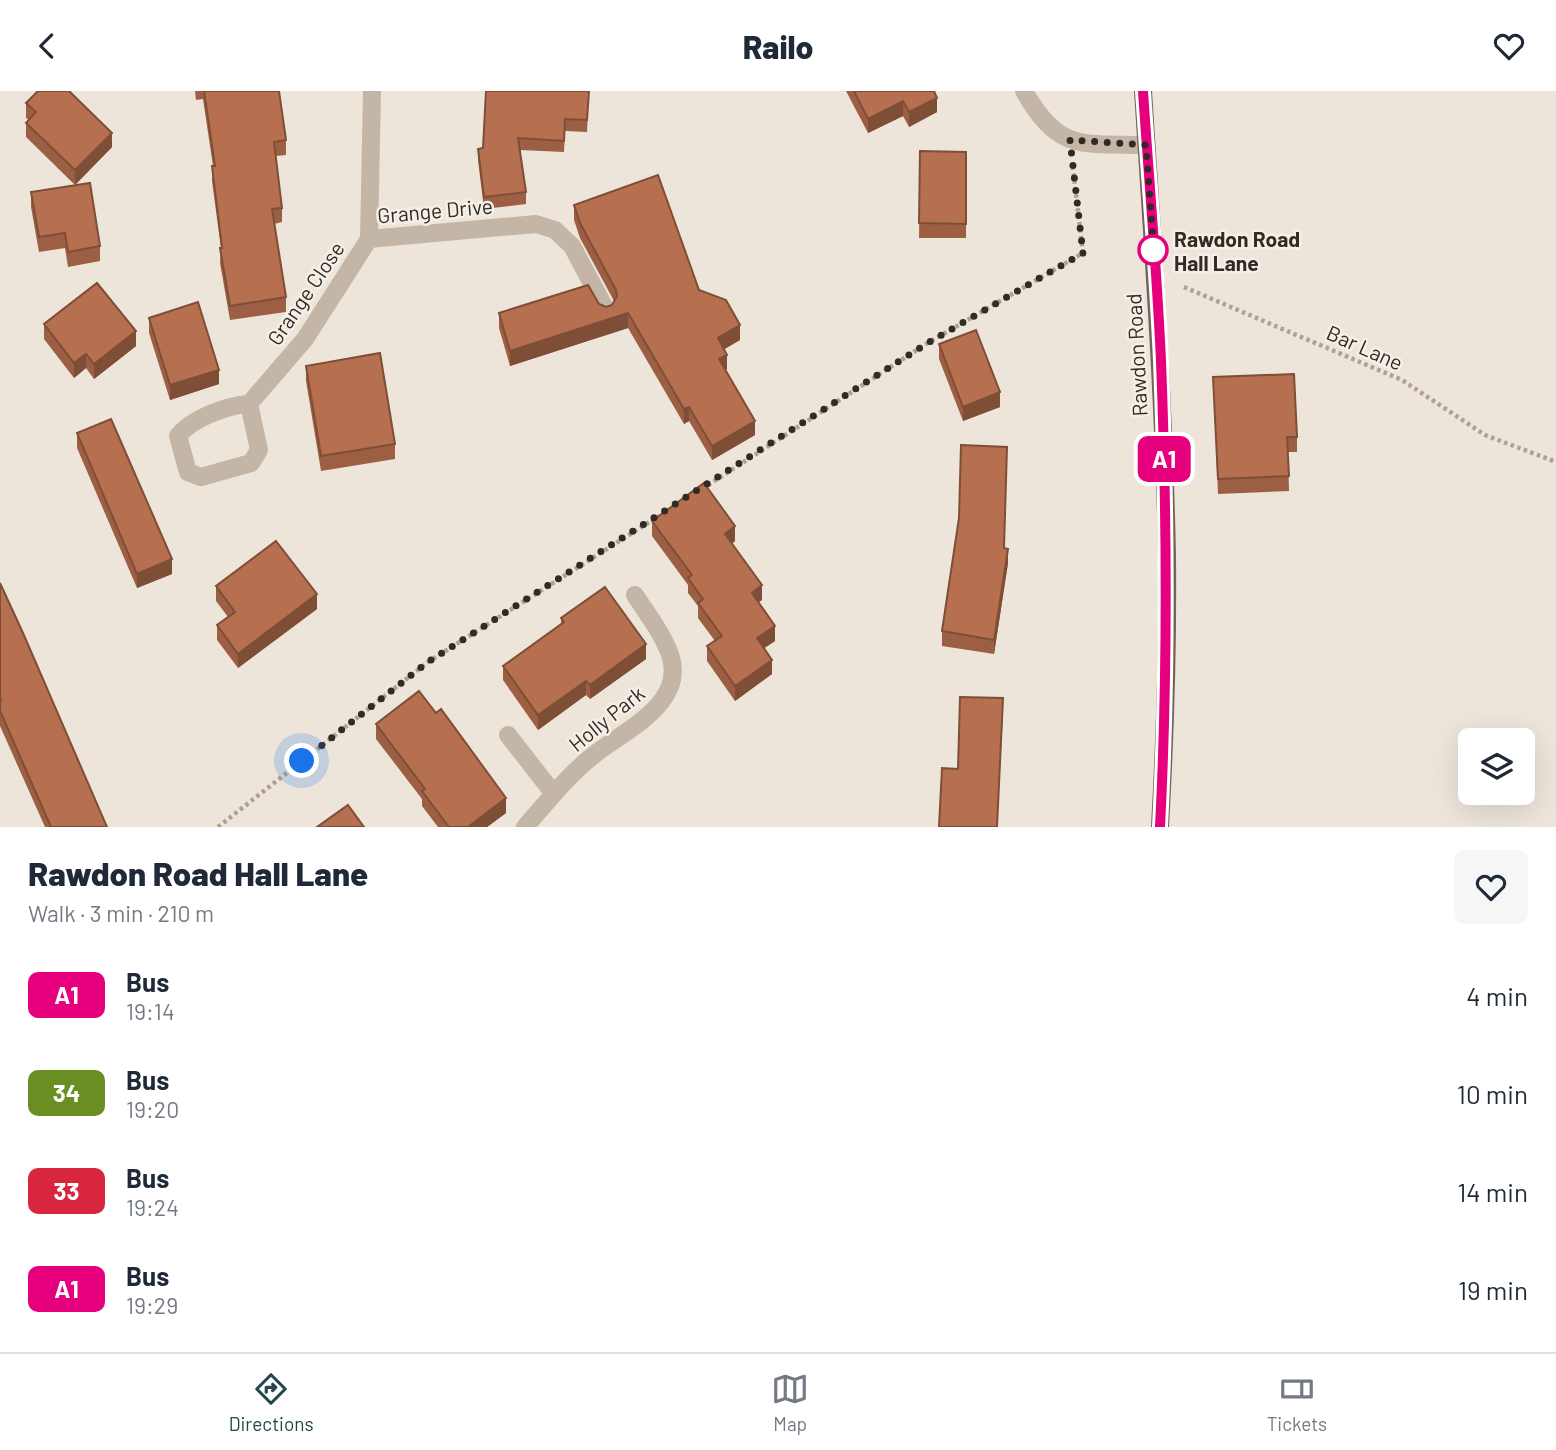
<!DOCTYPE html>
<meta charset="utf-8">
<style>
:root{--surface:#fff;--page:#f6f6f7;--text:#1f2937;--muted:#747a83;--line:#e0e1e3;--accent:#22474d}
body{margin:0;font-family:Barlow,sans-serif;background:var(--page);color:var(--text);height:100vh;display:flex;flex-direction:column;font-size:26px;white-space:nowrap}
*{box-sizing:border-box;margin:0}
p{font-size:23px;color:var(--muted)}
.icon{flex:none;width:38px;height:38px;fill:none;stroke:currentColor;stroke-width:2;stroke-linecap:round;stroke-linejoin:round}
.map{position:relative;height:736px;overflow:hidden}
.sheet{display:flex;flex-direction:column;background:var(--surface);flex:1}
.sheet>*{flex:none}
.badge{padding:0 14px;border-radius:10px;font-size:24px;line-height:46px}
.controls{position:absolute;left:1458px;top:637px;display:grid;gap:14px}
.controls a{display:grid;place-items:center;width:77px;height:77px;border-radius:10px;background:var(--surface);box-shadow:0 7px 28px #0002;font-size:35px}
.you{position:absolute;width:35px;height:35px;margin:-18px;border:5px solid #fff;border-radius:50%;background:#1a73e8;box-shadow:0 0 0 10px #1a73e833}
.map>.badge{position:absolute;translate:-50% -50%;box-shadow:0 0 0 4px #fff}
.round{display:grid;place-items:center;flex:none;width:74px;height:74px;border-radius:10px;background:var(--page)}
.headline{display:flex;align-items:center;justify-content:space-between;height:119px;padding:0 28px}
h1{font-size:33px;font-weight:800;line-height:52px}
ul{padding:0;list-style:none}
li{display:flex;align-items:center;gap:21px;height:98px;padding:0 28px}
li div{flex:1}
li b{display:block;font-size:26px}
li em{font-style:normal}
li .badge{min-width:77px;font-weight:700;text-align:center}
header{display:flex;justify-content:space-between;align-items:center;height:91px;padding:0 28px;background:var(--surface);font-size:32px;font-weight:800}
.tab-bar{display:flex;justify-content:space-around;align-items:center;height:98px;border-top:2px solid var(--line);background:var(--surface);font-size:19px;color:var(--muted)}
.tab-bar a{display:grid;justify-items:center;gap:4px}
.tab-bar .on{color:var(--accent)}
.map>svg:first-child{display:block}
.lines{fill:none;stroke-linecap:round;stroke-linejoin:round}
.path{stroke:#afa092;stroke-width:4.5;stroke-dasharray:3.5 3.5;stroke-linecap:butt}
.minor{stroke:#c4b6a7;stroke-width:18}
.primary{stroke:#716359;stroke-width:18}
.wall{fill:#9d5f44}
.shaded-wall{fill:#7f4e37}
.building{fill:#b66f4f;stroke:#7f4e37;stroke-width:2}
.line-casing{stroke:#fff;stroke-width:16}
.line{stroke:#e6007e;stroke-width:10}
.walk{stroke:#312b27;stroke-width:7;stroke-dasharray:0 12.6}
.stop-dot{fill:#fff;stroke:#e6007e;stroke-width:3.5}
.labels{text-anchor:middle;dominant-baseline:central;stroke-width:5;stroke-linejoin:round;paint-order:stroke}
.street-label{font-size:21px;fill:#312b27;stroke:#f6efe5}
.stop-label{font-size:21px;font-weight:bold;fill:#312b27;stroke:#f6efe5;text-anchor:start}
</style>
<header><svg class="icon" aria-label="back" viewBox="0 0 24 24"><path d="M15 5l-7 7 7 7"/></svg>Railo<svg class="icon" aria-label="heart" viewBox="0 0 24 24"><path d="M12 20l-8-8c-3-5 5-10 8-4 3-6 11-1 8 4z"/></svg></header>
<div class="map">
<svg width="1556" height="736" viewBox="0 0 1556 736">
<rect width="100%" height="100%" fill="#ede5da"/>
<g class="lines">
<path class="path" d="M1184,196l218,93 83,55 71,27
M702,398l224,-145 157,-91 -10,-84
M218,736l210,-165 231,-146"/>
<path class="minor" d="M1024,0c35,62 59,52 122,54
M369,148l167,-15 19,6 17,16 34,64
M369,148l3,-148
M249,313c-22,1 -58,15 -71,32l10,36 13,5 50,-14 8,-13 -10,-46 56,-65 64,-100
M508,644l46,59
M525,736c22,-25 44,-53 70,-73 35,-27 99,-55 71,-109 -8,-18 -21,-34 -31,-50"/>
<path class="primary" d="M1143,0c10,155 21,310 24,466 1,90 -2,180 -7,270"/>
</g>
<path class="wall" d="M195,0h84l7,49v15l-10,1 6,52v14l-8,2 12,73v15l-56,8 -10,-57 1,-15 -9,-67 1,-15 -10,-67 -7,1z
M589,0l-2,41 -22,-1 -1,21 -44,-2 6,42v12l-42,5 -6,-49v-11l5,-1z
M846,0h88l3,21 -28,15 -6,-11 -35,17z
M26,12l86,44 -37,38 25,61v15l-32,6 -3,-19 -26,4 -8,-45v-15l44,-7 -49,-48v-14l3,-3 -3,-2z
M920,60l46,1v86h-47z
M574,114l125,85 41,50 -16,9 3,20 -1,1 29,65 -43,25 -23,-39 -5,3 -56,-96 -118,38 -11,-38v-15l107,-6 6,-2 2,-4 -34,-63 -6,-18z
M149,227l70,66 -49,16 -21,-67z
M44,233l92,22 -42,33 -8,-11 -12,10 -30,-39z
M939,253l61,63 -37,14 -24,-62z
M306,275l89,78v15l-74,12 -15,-90z
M1213,286l84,60v15h-9l1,39 -71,3z
M77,342l95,141 -35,14 -60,-140z
M652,430l83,20 -3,3 30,56 -4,2 17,39 -11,7 8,26 -37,27 -28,-40v-15l8,-5 -17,-23v-12l-10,-13v-8l-36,-49z
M1005,457l3,15 -14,91 -52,-8v-15z
M0,492l107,244h-62l-45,-101z
M216,495l101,23 -79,59 -21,-28v-15l11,-8 -12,-16z
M561,527l85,41 -56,40 -4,-4 -48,35 -35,-50v-14l58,-42z
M376,633l130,89 -19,14h-49l-16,-21v-7l-46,-60z"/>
<path class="shaded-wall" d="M937,7v14l-28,15v-15z
M903,10v15l-35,17v-14z
M112,42v14l-37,38v-15z
M628,222v15l-118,38v-15z
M740,234v15l-22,13v-15z
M136,240v15l-42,33v-15z
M86,263v14l-12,10v-15z
M727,264v14l-8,5v-15z
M219,279v14l-49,16v-15z
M1000,301v15l-37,14v-14z
M689,316v14l-5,3v-15z
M755,330v14l-43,25v-14z
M735,435v15l-10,8v-15z
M1008,458v14l-14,91v-14z
M172,468v15l-35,14v-14z
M762,494v15l-10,7v-14z
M317,503v15l-79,59v-14z
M775,535v15l-18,12v-15z
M646,553v15l-56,40v-14z
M772,569v14l-37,27v-15z
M586,590v14l-48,35v-15z
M1003,607v15l-6,114z
M506,707v15l-19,14h-19z"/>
<path class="building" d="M38,0h31l43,42 -37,37 -49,-47 10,-11 -10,-9z
M204,0h75l7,49 -12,2 8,66 -10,1 14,88 -56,9 -10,-58h2l-10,-82h3z
M486,0h103l-2,29 -22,-1 -1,22 -46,-3 8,54 -42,5 -6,-48 5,-1z
M854,0h80l3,7 -28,14 -6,-11 -35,18z
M920,60l46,1v72l-47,-1z
M658,84l41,115 27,10 14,25 -22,13 9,17 -8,4 36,62 -43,25 -23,-39 -5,2 -56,-96 -118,38 -11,-38 89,-28 11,19 7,3 6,-2 5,-9 -1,-6 -36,-67 -6,-18z
M90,92l10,63 -32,6 -3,-19 -26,4 -8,-45z
M97,192l39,48 -42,33 -8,-10 -12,9 -30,-39z
M198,211l21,68 -49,15 -21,-67z
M976,239l24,62 -37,15 -24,-63z
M380,262l15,91 -74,12 -15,-90z
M1294,283l3,63h-10l2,39 -71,3 -5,-102z
M111,328l61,140 -35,15 -60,-141z
M961,354l46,2 -3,101 4,1 -14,91 -52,-9 17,-113z
M704,392l31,43 -10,8 37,51 -10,8 23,33 -18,12 15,22 -37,26 -28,-40 15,-10 -24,-33 5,-4 -15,-21 4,-3 -40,-54z
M276,450l41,53 -79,60 -21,-29 18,-13 -19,-26z
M0,492l23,50 84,194h-56l-51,-116v-11h1l-1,-3z
M605,496l41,57 -56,41 -4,-4 -48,34 -35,-49 61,-44 -3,-4z
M419,600l17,22 5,-4 65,89 -38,29h-19l-27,-36 3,-2 -49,-65z
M960,606l43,1 -6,129h-58l3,-59 16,1z
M348,714l16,22h-47z"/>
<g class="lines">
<defs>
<path id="line" d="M1143,0c6,90 14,180 18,270 6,155 7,310 -1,466"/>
</defs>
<use href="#line" class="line-casing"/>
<use href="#line" class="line"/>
<path class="walk" d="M302,670l126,-99 498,-318 157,-91 -13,-113 76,5 8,110 -1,-5"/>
</g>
<circle class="stop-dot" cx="1153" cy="159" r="14"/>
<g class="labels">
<g class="street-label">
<text transform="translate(435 119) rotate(-5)">Grange Drive</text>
<text transform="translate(305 202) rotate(-56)">Grange Close</text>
<text transform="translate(1365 256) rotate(24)">Bar Lane</text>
<text transform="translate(1136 264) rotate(-93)">Rawdon Road</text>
<text transform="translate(606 627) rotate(-39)">Holly Park</text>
</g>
<g class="stop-label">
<text x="1174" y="147">Rawdon Road<tspan x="1174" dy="24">Hall Lane</tspan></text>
</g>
</g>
</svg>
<div class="controls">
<a><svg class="icon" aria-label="layers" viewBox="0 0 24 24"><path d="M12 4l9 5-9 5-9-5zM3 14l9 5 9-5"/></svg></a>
</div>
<div class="you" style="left:302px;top:670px"></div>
<b class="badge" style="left:1164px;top:368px;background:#e6007e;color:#fff">A1</b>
</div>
<section class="sheet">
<div class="headline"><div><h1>Rawdon Road Hall Lane</h1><p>Walk · 3 min · 210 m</p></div><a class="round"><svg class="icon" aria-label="heart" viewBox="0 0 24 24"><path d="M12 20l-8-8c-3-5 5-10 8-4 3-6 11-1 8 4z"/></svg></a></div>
<ul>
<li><span class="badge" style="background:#e6007e;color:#fff">A1</span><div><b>Bus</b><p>19:14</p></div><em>4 min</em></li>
<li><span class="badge" style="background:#6b8e23;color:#fff">34</span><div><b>Bus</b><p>19:20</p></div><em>10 min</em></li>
<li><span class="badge" style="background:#d7263d;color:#fff">33</span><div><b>Bus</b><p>19:24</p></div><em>14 min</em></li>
<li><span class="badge" style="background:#e6007e;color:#fff">A1</span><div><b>Bus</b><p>19:29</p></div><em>19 min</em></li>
</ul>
</section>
<nav class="tab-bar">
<a class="on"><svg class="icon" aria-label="directions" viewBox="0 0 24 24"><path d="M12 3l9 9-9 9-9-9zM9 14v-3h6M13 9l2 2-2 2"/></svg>Directions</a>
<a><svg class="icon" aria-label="map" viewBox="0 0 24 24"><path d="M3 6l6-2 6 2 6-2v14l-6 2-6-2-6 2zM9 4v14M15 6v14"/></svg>Map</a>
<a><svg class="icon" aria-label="tickets" viewBox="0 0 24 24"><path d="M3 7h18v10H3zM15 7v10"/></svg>Tickets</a>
</nav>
